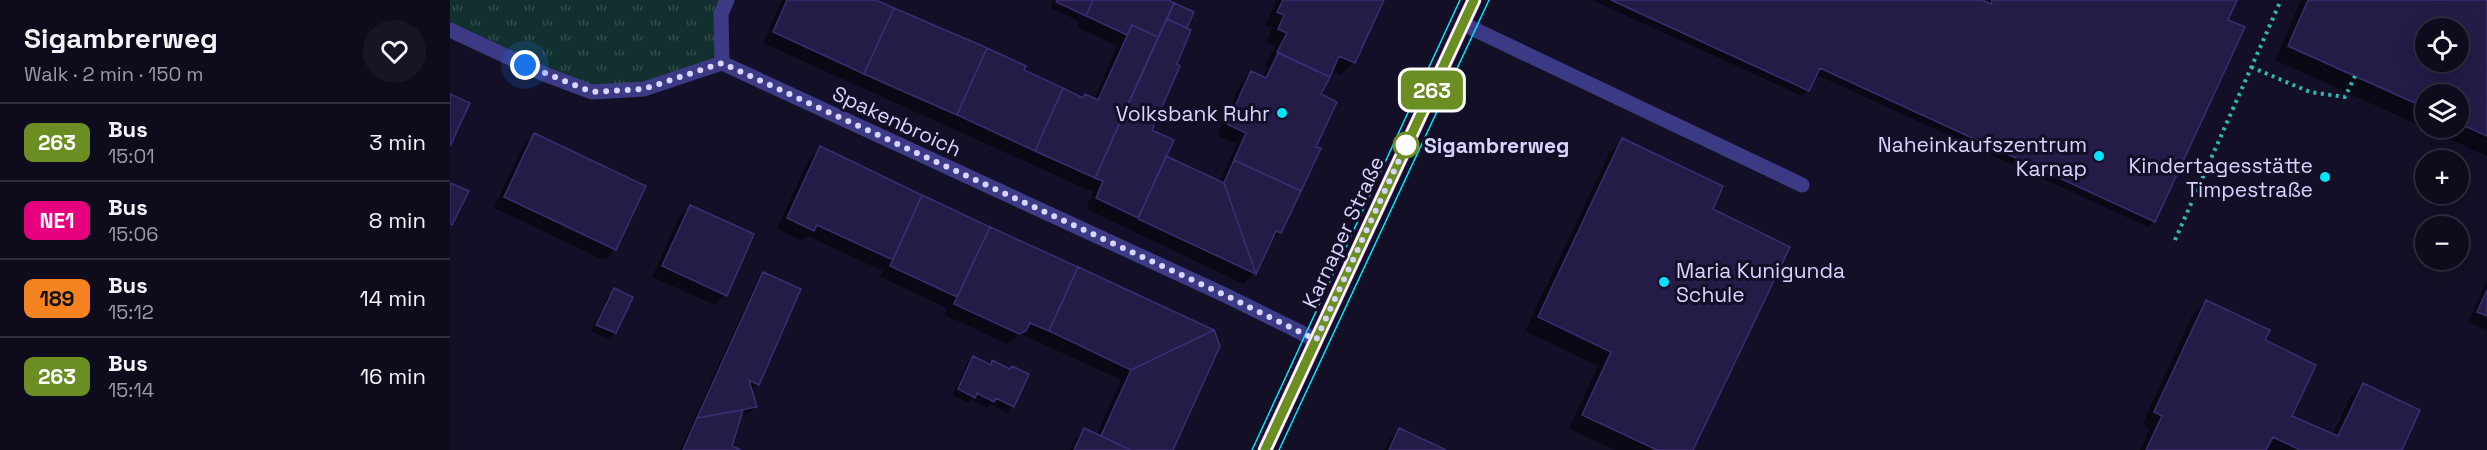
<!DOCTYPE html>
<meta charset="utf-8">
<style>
:root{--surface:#0e0b1c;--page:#171425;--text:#f1f3f6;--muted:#9b9ba3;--line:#2e2b3b}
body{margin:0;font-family:"Space Grotesk",sans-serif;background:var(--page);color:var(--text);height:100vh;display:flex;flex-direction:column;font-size:22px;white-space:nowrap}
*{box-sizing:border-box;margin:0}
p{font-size:20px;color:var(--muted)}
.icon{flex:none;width:33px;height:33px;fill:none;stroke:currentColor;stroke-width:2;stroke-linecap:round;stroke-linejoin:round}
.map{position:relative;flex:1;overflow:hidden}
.details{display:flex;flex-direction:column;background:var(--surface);width:450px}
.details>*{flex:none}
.badge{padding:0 12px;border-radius:9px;font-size:21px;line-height:39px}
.buttons{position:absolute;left:1965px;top:18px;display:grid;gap:12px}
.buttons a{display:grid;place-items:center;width:54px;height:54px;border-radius:50%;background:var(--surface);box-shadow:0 6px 24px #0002,0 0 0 2px var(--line);font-size:30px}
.you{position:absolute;width:30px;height:30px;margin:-15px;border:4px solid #fff;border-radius:50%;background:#1a73e8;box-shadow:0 0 0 9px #1a73e833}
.map>.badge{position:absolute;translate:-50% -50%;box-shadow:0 0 0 3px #fff}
.round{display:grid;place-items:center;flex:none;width:63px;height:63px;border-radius:32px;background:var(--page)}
.overview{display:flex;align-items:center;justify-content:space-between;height:102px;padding:0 24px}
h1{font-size:28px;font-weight:600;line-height:45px}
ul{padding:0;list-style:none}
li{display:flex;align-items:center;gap:18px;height:78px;padding:0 24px;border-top:2px solid var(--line)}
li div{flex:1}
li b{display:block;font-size:22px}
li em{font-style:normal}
li .badge{min-width:66px;font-weight:700;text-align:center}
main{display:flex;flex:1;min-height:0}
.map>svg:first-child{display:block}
.park{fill:url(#park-tufts)}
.shadow{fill:#0007;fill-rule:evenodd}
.building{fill:#241b47;stroke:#3b2d73;stroke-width:1.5;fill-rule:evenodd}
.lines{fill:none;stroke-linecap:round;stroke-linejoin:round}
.path{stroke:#2fb8b0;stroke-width:4;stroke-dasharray:3 4.5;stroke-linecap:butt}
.minor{stroke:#3d3a85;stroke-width:15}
.major{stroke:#c25bff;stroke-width:15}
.tram{stroke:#00e5ff;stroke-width:1.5}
.line-casing{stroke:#fff;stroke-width:14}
.line{stroke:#6b8e23;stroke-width:9}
.walk{stroke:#d9d4ff;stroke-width:6;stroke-dasharray:0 10.8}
.poi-dot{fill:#00e5ff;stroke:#130f26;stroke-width:2}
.stop-dot{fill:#fff;stroke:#6b8e23;stroke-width:3}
.labels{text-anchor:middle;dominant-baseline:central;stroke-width:6;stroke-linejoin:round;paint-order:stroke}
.poi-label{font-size:21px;fill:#d9d4ff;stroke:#130f26;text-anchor:end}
.street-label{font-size:21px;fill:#d9d4ff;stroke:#130f26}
.stop-label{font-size:21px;font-weight:bold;fill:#d9d4ff;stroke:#130f26;text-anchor:start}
</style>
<main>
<section class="details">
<div class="overview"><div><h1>Sigambrerweg</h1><p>Walk · 2 min · 150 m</p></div><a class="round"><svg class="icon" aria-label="heart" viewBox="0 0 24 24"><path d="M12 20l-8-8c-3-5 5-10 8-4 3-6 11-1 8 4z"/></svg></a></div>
<ul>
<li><span class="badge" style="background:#6b8e23;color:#fff">263</span><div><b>Bus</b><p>15:01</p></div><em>3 min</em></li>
<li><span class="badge" style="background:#e6007e;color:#fff">NE1</span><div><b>Bus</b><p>15:06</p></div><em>8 min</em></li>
<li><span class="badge" style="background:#f58220;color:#111">189</span><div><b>Bus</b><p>15:12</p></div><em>14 min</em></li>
<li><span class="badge" style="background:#6b8e23;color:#fff">263</span><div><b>Bus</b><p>15:14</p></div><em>16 min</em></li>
</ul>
</section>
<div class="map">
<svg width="2037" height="450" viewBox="0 0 2037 450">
<defs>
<pattern id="park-tufts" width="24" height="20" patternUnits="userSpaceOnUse" patternTransform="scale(1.5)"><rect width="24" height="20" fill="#12302f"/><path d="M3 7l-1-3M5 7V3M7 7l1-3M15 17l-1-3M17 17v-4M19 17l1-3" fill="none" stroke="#344d4e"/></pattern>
</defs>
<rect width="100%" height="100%" fill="#130f26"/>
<path class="park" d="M0,0h277l-5,63 -78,26 -52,3 -142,-62z"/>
<path class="shadow" d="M332,0h92l208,99 3,-3 9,4 23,-54 -40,-19 2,-6 -28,-13 3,-8h111l27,13 -8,15 -34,103 14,26 55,26 18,-39 -20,-9 24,-52 10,-10 11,5 5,-11 -2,-1 10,-20 -9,-4 6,-14 -7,-3 12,-25h105l-29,62 -12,13 -10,-4 -12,24 -39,137 -12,12 -14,29 -10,11 -158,-75 7,-17 -330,-149z
M1142,0h386l10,4 2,-4h246l-10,20 -72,201 -6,6 -333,-153 -7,16 -6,6z
M1851,0h186v156l-212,-96zM1976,28h32v34h-32zM1976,94h32v34h-32z
M84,135l81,114 -11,11 -110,-52 29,-62z
M1173,140l88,70 -19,240h-77l-46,-21 29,-63 -73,-35 84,-177z
M370,148l393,183 -42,119h-101l4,-9 11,-11 11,6 25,-56 -100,-46 -14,10 -62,-29 2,-7 -67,-31 3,-6 -75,-35 -6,5 -25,-12 32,-70z
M240,206l35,89 -10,10 -63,-28 27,-60z
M313,273l-6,111 -6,7 4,16 -6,6 -9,2 -10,32 7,3h-57l77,-170z
M2037,280v51l-19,-9z
M164,290l17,7 -16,36 -7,6 -17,-8 17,-35z
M1756,301l57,40 27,76 42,19 18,-38 13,-13 37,65h-260l10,-21 -8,-4 51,-111z
M523,358l16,8 4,-4 20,44 -6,7 -17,-9 -3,4 -16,-8 -3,3 -15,-8 14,-31z
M950,430l42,20h-58l5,-10z"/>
<path class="building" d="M337,0h89l18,8 -30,66 -91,-42z
M607,0h36l-7,16 -30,-14z
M643,0h76l5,3 -16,34 -26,-12 -5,10 -41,-19z
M833,0h101l-29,63 -16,-7 -9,21 -53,-25 10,-19 -9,-4 6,-14 -7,-3z
M1161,0h371l9,4 1,-4h245l-9,20 17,7 -90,195 -335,-154 -11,23z
M1858,0h179v136l-29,-13v-29h-32v14l-138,-62zM1976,28h32v34h-32z
M724,3l20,9 -7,16 -20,-9z
M444,8l93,40 -30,67 -93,-41z
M717,19l24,11 -14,34 3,2 -28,64 22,10 -36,78 -42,-20 7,-17 -8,-3z
M682,25l26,12 -63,141 -60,-27 28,-63 20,10 2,-4 13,6z
M537,48l39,18 -2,4 39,18 -28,63 -78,-36z
M828,53l52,24 -9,17 16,8 -21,45 5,1 -20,43 -67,-31 12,-27 -19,-9 24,-53 15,7z
M0,94l20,9 -20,43z
M84,133l112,53 -30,64 -112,-53z
M1172,138l101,48 -10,23 77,38 -97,203h-36l-75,-35 29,-63 -73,-35z
M370,146l102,49 -29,65 -76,-35 -3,6 -27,-13z
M716,156l58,27 32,91 -118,-55z
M784,160l67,31 -20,42 -5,-2 -20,43 -32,-91z
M0,183l19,8 -17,34 -2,-1z
M472,195l68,32 -33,70 -67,-31z
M240,205l64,29 -27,62 -65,-30z
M540,227l88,40 -29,64 -19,-8 -4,8 -7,3 -65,-30z
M628,267l136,63 -83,40 -82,-39z
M313,272l38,17 -42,96 -10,-5 8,27 -60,11z
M164,288l19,9 -17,36 -20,-8z
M2037,290v26l-10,-4z
M1756,300l64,30 -5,10 51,25 -24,51 46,20 25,-53 57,27 -18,40h-102l-27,-13 -7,13h-120l16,-34 -8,-4z
M764,330l6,16 -47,104h-42l-30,-14 30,-66z
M523,356l18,9 1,-5 18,9 2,-3 17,8 -15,33 -18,-9 -2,4 -17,-9 -2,5 -17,-9z
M293,410l-11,36 9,4h-58l14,-32z
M634,428l17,8 30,14h-57z
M949,428l47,22h-57z"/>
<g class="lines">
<path class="path" d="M1801,67l59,25 35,5 10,-21
M1725,240l106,-240"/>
<path class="minor" d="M1013,24l339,161
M0,30l94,44 48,18 52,-3 78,-26 505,233 89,44
M272,63l-1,-49 6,-14"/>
<path class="major" d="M815,450l209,-450"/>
<path class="tram" d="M802,450l208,-450
M829,450l210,-450"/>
</g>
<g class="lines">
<defs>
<path id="line" d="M815,450l209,-450"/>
</defs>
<use href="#line" class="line-casing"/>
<use href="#line" class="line"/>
<path class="walk" d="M75,65l67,27 52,-3 78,-26 505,233 89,44 90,-195"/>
</g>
<g class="poi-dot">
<circle cx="832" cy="113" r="6"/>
<circle cx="1649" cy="156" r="6"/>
<circle cx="1875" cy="177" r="6"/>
<circle cx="1214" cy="282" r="6"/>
</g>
<circle class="stop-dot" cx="956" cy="145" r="12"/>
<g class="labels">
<g class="poi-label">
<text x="820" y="113">Volksbank Ruhr</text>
<text x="1637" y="144">Naheinkaufszentrum<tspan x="1637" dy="24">Karnap</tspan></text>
<text x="1863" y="165">Kindertagesstätte<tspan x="1863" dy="24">Timpestraße</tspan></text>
<text x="1226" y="270" text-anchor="start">Maria Kunigunda<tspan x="1226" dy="24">Schule</tspan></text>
</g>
<g class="street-label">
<text transform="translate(447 121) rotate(25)">Spakenbroich</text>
<text transform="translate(893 232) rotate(-65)">Karnaper Straße</text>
</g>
<g class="stop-label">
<text x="974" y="145">Sigambrerweg</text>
</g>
</g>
</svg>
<div class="buttons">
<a><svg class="icon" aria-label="locate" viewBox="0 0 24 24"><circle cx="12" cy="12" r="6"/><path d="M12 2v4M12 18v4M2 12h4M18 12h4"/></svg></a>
<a><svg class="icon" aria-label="layers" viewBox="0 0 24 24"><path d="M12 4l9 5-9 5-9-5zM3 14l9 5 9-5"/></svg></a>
<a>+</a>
<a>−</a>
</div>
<div class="you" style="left:75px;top:65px"></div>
<b class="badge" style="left:982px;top:90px;background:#6b8e23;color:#fff">263</b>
</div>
</main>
